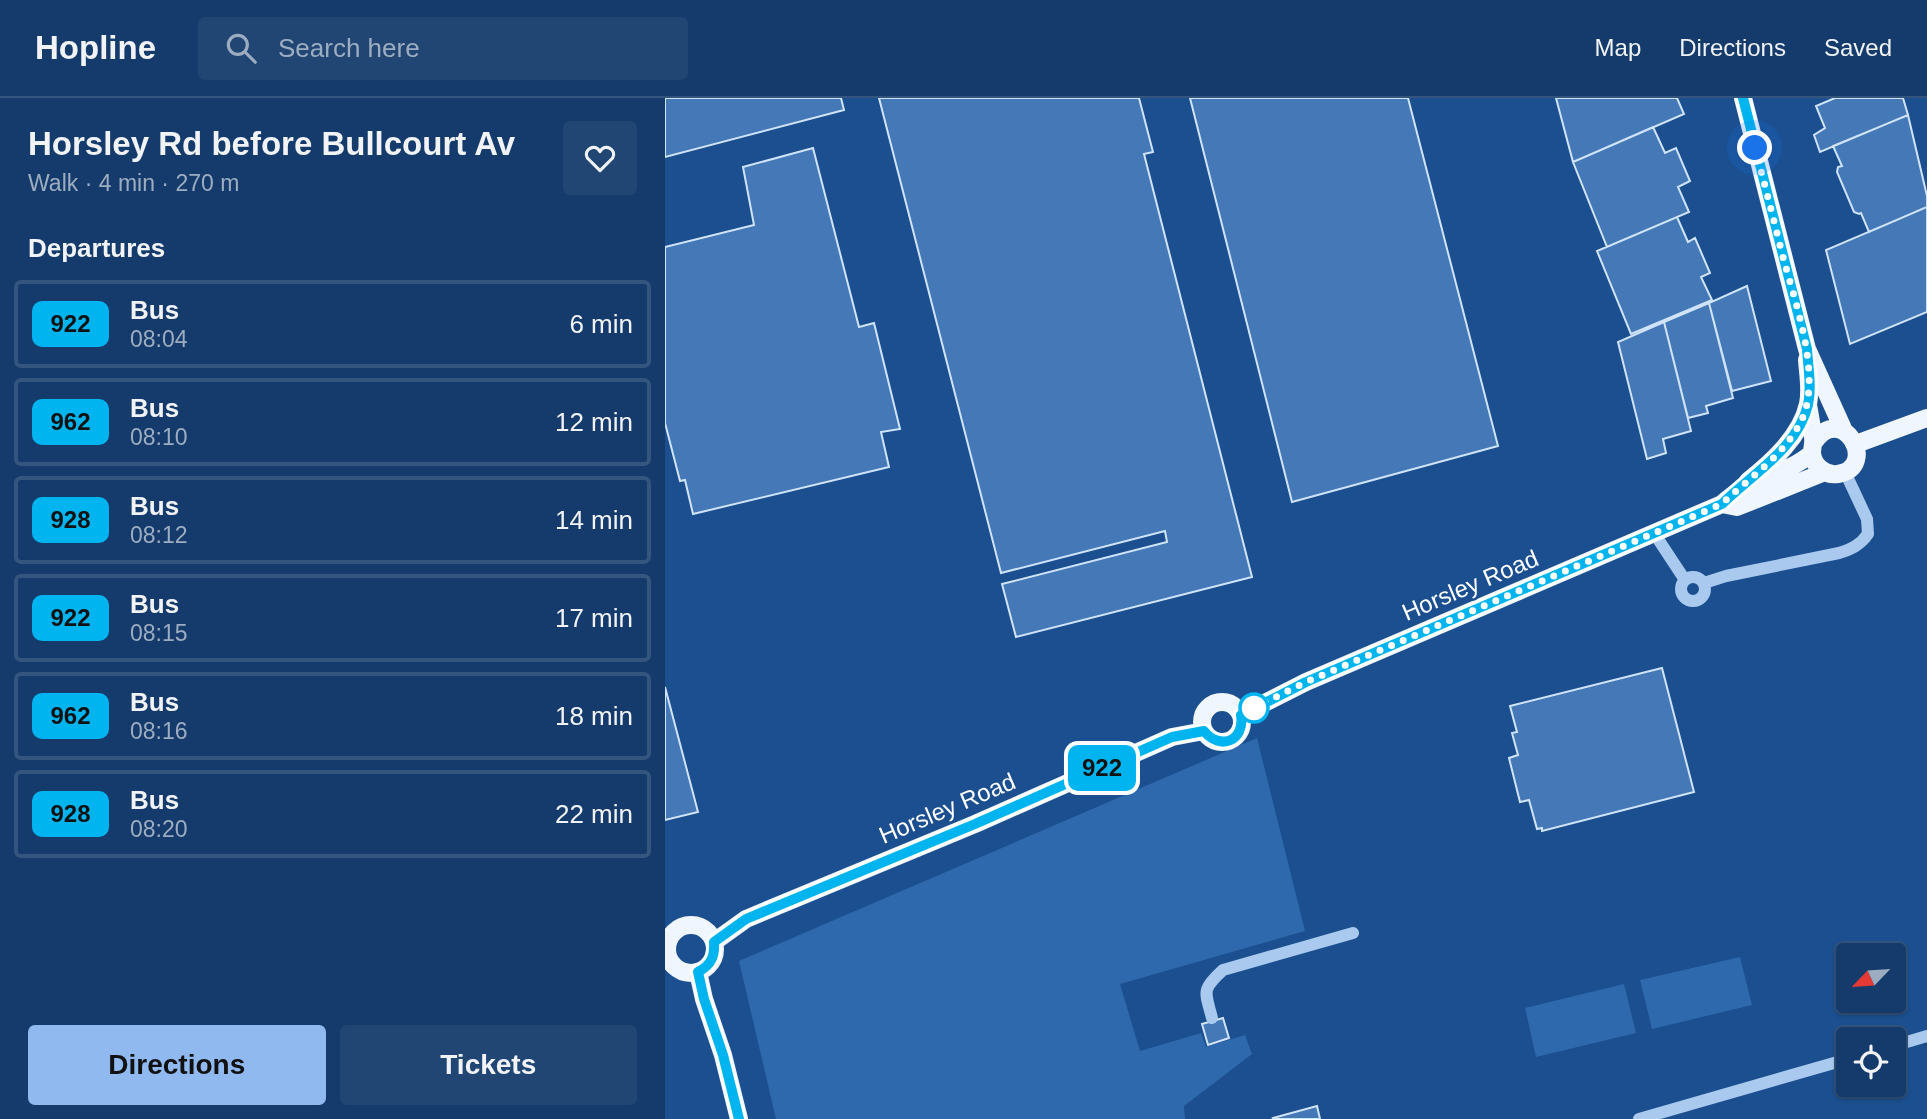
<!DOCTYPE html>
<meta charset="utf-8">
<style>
:root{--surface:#143b6b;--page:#214673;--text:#f1f3f6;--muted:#9dadc1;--line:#33557e;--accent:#90b9f0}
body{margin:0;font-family:Helvetica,sans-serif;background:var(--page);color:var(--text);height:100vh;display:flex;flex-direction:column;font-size:26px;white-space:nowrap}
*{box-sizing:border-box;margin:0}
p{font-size:23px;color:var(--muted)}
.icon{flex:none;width:38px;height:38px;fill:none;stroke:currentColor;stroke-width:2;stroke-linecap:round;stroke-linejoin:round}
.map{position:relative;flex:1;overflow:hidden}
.side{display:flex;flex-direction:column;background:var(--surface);width:665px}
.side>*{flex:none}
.badge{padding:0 14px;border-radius:10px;font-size:24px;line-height:46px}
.needle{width:46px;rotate:245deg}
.fabs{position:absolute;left:1171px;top:845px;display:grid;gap:14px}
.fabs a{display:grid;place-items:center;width:70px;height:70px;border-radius:7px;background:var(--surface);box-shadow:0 2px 5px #0004,0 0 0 2px var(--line);font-size:35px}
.you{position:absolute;width:35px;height:35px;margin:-18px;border:5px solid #fff;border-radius:50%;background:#1a73e8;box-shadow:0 0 0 10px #1a73e833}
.map>.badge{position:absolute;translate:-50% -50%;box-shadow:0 0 0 4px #fff}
h2{padding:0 28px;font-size:26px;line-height:63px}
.round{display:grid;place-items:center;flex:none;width:74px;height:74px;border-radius:7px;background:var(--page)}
.head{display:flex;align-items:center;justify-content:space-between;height:119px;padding:0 28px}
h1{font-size:33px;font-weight:600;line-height:52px}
.action{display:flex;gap:14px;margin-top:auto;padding:14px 28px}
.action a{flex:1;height:80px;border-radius:7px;background:var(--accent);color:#111;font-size:28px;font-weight:600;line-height:80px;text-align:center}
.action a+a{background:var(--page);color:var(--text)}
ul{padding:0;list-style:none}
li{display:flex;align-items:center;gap:21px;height:88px;margin:0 14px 10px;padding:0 14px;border:4px solid var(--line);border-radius:7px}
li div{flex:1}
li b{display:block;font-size:26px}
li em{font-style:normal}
li .badge{min-width:77px;font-weight:700;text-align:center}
header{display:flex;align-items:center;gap:42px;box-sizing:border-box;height:98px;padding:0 35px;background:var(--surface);border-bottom:2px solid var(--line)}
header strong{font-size:33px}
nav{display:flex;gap:38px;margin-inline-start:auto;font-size:24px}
.search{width:490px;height:63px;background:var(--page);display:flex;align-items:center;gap:18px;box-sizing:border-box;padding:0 24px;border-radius:7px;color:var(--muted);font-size:26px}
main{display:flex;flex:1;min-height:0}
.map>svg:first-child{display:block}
.green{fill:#2e69ad}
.building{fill:#4478b7;stroke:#cfe3fa;stroke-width:2}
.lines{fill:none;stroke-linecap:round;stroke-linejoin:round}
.minor{stroke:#a9c9ee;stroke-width:12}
.major{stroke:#f0f6ff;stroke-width:18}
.line-casing{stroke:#fff;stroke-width:16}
.line{stroke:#00b5ef;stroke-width:10}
.walk{stroke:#fff;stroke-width:7;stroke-dasharray:0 12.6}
.stop-dot{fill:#fff;stroke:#00b5ef;stroke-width:3.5}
.labels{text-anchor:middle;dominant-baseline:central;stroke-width:5;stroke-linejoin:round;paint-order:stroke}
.street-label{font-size:24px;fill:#fff;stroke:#1b4f8f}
</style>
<header>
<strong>Hopline</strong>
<div class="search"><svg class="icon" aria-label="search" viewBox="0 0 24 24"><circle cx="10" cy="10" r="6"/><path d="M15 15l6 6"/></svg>Search here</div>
<nav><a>Map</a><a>Directions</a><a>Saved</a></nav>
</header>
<main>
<section class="side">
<div class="head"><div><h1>Horsley Rd before Bullcourt Av</h1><p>Walk · 4 min · 270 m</p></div><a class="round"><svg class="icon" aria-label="heart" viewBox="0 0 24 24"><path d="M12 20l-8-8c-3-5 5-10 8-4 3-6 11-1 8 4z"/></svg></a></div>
<h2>Departures</h2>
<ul>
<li><span class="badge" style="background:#00b5ef;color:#111">922</span><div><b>Bus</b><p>08:04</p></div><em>6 min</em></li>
<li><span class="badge" style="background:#00b5ef;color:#111">962</span><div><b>Bus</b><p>08:10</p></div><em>12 min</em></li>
<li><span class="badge" style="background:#00b5ef;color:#111">928</span><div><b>Bus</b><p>08:12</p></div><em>14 min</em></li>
<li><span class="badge" style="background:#00b5ef;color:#111">922</span><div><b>Bus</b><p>08:15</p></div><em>17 min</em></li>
<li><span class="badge" style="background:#00b5ef;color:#111">962</span><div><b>Bus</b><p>08:16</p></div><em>18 min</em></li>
<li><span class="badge" style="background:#00b5ef;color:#111">928</span><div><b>Bus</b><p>08:20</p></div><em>22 min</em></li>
</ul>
<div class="action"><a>Directions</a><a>Tickets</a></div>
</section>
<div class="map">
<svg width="1262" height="1021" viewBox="0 0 1262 1021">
<rect width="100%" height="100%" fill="#1b4f8f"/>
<path class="green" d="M592,640l48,193 -185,53 20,67 61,-18 5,14 39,-12 7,19 -68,52 1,13h-409l-37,-158z
M1075,859l12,48 -100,24 -12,-49z
M959,886l12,49 -100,24 -11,-49z"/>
<path class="building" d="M0,0h176l3,12 -179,47z
M214,0h260l14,54 -9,2 108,423 -236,60 -14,-53 165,-42 -2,-11 -164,42z
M525,0h218l90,348 -206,56z
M891,0h121l7,16 -111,48z
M1170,0h68l5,17 -88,37 -6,-17 11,-7 -9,-22z
M1243,17l19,81v11l-58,25 -8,-19 -2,1 -5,-2 -17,-40 1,-5 4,-1 -9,-20z
M988,29l12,26 11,-5 14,33 -12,6 11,25 -82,35 -34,-85z
M148,50l46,179 15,-4 26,106 -19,3 8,35 -196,47 -8,-34 -5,1 -15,-58v-176l89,-22 -11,-58z
M1262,109v105l-77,32 -24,-94z
M1012,119l11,25 7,-4 15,35 -9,4 11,23 -81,34 -34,-83z
M1082,188l24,95 -39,10 -23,-88z
M1044,205l24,95 -27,8 2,7 -20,5 -24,-96z
M999,224l27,109 -28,8 3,14 -19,6 -29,-117z
M997,570l32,124 -152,39v-3l-5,1 -8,-29 -9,2 -11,-44 9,-3 -6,-22 5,-1 -7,-26z
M0,589l33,125 -33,8z
M558,920l6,20 -21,7 -6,-21z
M652,1008l3,13h-46l-1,-1z"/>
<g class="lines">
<path class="minor" d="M989,435l31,47
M1016 491a12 12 0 1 1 24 0a12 12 0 1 1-24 0Z
M1039,485l22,-7 113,-23c13,-4 21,-8 29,-19l-1,-15 -22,-47
M0,863l4,-1
M547,920c-7,-27 -11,-28 11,-48l130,-37
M1228,948l34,-10
M974,1021l209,-60"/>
<path class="major" d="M1078,0l64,251 37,82
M1143,307c2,11 4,21 5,32 1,6 -1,10 -1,16 1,13 14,23 26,21 42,-7 4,-73 -24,-32
M1191,346l71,-26
M1083,383c24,-19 53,-45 60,-77 3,-14 0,-30 -1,-44
M1057,406l15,3 88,-35
M537 624a20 20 0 1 1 40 0a20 20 0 1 1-40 0Z
M576,617l65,-33 416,-178c25,-24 63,-28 90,-51
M2 851a24 24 0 1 1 48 0a24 24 0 1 1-48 0Z
M49,844l32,-23 229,-95 197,-87 32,-6
M33,874l6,27 19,56 16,64"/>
</g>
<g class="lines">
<defs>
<path id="line" d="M74,1021l-16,-64 -19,-56 -6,-27c13,-7 17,-15 16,-30l32,-23 229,-95 197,-87 32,-6c16,20 41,10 37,-16l65,-33 416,-178c30,-30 75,-55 86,-99 4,-18 0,-38 -1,-56l-64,-251"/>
</defs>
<use href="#line" class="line-casing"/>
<use href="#line" class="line"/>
<path class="walk" d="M589,610l52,-26 416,-178c27,-27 63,-48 80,-85 20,-43 -7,-117 -19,-162 -9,-36 -18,-72 -28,-109"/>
</g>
<circle class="stop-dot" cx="589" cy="610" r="14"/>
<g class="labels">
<g class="street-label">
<text transform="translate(805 487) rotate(-23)">Horsley Road</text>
<text transform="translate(282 710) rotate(-23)">Horsley Road</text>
</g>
</g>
</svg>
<div class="fabs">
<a><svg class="needle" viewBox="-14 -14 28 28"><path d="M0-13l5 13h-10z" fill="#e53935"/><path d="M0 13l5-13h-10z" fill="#9dadc1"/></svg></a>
<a><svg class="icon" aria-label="locate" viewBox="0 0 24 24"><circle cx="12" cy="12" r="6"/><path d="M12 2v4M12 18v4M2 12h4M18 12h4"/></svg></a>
</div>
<div class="you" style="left:1090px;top:50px"></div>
<b class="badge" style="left:437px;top:670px;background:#00b5ef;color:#111">922</b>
</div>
</main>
